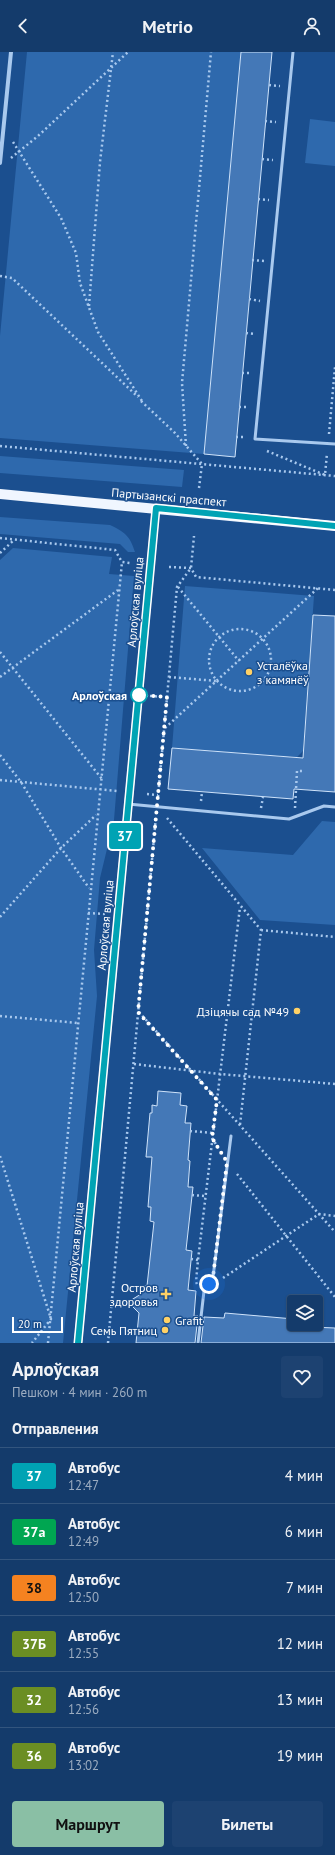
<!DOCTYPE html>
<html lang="ru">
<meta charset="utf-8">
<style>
:root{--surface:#143b6b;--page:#1d4271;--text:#f1f3f6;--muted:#9dadc1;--line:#33557e;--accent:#8abfa5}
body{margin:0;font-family:"PT Sans",sans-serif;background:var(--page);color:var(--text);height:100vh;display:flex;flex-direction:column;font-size:15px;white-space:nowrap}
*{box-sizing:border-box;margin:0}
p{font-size:13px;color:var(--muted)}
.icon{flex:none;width:22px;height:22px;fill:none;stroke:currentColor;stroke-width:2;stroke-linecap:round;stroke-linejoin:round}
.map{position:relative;height:1291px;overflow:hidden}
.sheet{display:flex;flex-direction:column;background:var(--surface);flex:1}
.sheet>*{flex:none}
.badge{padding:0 8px;border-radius:3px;font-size:14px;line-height:26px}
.fabs{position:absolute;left:287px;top:1243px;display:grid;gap:8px}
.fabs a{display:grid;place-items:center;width:36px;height:36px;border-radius:4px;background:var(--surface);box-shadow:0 1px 3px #0004,0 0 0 1px var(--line);font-size:20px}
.scale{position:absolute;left:12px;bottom:10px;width:51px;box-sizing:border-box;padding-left:4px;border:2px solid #fff;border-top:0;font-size:11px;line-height:14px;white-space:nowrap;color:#fff;-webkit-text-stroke:3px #1b4f8f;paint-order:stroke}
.you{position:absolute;width:20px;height:20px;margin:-10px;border:3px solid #fff;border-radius:50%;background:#1a73e8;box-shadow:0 0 0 6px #1a73e833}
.map>.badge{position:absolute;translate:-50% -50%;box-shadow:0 0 0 2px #fff}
h2{padding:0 12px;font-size:15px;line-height:36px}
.round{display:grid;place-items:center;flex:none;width:42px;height:42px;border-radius:4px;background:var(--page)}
.headline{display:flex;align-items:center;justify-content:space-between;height:68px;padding:0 12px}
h1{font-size:19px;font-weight:700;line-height:30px}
.cta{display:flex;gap:8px;margin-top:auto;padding:8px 12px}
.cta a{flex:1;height:46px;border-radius:4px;background:var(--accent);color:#111;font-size:16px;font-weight:700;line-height:46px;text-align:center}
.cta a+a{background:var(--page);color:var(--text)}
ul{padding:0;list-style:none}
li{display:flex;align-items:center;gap:12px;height:56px;padding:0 12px;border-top:1px solid var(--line)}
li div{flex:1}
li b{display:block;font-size:15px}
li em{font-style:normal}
li .badge{min-width:44px;font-weight:700;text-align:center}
header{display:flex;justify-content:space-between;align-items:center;height:52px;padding:0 12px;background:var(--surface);font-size:18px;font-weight:700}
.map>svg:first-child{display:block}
.green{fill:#2e69ad}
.building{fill:#4478b7;stroke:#cfe3fa}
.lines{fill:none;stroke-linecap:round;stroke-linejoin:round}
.path{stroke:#a9c9ee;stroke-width:2.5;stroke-dasharray:2 3;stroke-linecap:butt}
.lane{stroke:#a9c9ee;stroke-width:3}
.street{stroke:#a9c9ee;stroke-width:4}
.secondary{stroke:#d6e6fa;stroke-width:8}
.primary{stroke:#f0f6ff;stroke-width:10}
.line-casing{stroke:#fff;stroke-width:9}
.line{stroke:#00a3b4;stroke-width:6}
.walk{stroke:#fff;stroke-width:4;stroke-dasharray:0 7.2}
.poi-dot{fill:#ffd166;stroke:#1b4f8f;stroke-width:1.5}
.stop-dot{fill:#fff;stroke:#00a3b4;stroke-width:2}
.labels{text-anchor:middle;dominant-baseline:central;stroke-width:3;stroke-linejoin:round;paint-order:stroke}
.street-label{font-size:12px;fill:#fff;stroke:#1b4f8f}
.poi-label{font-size:12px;fill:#fff;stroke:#1b4f8f;text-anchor:end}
.stop-label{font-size:12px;font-weight:bold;fill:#fff;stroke:#1b4f8f;text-anchor:end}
</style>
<header><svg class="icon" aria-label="back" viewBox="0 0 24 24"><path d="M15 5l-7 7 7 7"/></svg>Metrio<svg class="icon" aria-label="person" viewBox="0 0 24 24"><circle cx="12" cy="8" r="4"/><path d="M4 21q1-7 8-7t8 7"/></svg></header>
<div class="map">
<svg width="335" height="1291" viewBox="0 0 335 1291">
<rect width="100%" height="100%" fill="#1b4f8f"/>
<path class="green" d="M27,0h214l-37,402 -204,-16v-102z
M310,67l25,3v44l-30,-3z
M0,404l184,14 -2,17 -182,-14z
M0,465l110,8c15,7 20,11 25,27h-7l-8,-8 -120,-10z
M13,496l99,9 -3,17 25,2 -20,244 -14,58 -6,72 3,46 -34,347h-63v-783z
M185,534l129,10 -11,155 -6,6 -125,-9z
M322,769l13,1v103l-75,-5 -58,-72 91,7z"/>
<path class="building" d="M241,0h31l-37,405 -31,-3z
M313,563l22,1v176l-41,-3 -1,10 -125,-10 4,-41 131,10z
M158,1039l23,2 -1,12 7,1 -2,17h6l-3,37 2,1 -2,26h5l-7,63 6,1 -4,39 8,1 -2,25h4l-3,27h-59l3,-30 -11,-11 13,-8 1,-8h5l7,-64 -4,-1 1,-14h-3l4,-50h-6l4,-44h2v-8l5,1z
M225,1261l69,6v5h19l-1,3 23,1v15h-134l3,-26 20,1z"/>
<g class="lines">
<path class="path" d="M269,33l11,1
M265,69l11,1
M13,90l48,76 15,35 4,30 18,49 44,69
M11,106l27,-22 90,-84
M262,107l11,1
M258,147l11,1
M252,208l12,1
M0,224l12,2 126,119
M249,247l11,2
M89,254l11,-144 13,-110
M246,281l9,1
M242,321h10
M141,349l34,32 27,31 -3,24
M239,355h9
M329,382l6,-67
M236,385h10
M0,394l335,30
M186,394l-4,-63 29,-331
M267,399l58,24 2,-22
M0,486l115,12 7,12 8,1
M0,501l14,-13
M169,515l22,1 5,9 139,13
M178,535l61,74
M209 608a31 31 0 1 1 62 0a31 31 0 1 1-62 0Z
M0,600l102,127
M0,625l118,-87
M169,625l48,4
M150,644l17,1
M165,676l153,-140
M0,703l21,27 40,66 28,40
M0,728l117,11
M147,742l11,1
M158,745l19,-210 14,-19 3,-32
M201,749l1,-9
M261,756l2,-11
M295,756l2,-37h5
M167,766l94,112 -21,195
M88,861l17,1
M0,865l61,-69 35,-33
M261,878l74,7
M139,960l196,220
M0,964l78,7
M134,1012l86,10 115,10
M190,1079l23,2
M212,1086l7,11
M0,1104l51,163 -19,24
M237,1122l98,123
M192,1143l13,1
M191,1207l7,1
M223,1226l96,-64 16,2
M197,1232l-1,-2 2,-22 42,-353
M48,1291l74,-781
M108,1291l48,-527"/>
<path class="lane" d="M293,0l-38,387 80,5
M128,752l161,15 35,-13 11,1
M198,1291l6,-52 9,-14 18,-141"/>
<path class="street" d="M0,111l11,-111"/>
<path class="secondary" d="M78,1291l78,-835"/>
<path class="primary" d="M0,442l335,32"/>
</g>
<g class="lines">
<defs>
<path id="line" d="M78,1291l78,-835 179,18"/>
</defs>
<use href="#line" class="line-casing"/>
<use href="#line" class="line"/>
<path class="walk" d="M139,643l28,2 -29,315 79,88 -5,38 15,24 -14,115 -4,7"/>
</g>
<g class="poi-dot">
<circle cx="249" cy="620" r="4"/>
<circle cx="297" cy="959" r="4"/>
<path d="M164 1236h4v4h4v4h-4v4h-4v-4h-4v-4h4z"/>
<circle cx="167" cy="1268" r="4"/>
<circle cx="165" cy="1278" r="4"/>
</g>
<circle class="stop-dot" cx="139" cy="643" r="8"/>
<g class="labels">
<g class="street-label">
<text transform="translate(169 445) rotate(5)">Партызанскі праспект</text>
<text transform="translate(135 550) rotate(-85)">Арлоўская вуліца</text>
<text transform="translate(105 873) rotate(-85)">Арлоўская вуліца</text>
<text transform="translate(75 1195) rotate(-85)">Арлоўская вуліца</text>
</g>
<g class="poi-label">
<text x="257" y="613" text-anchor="start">Усталёўка<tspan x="257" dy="14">з камянёў</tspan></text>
<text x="289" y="959">Дзіцячы сад №49</text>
<text x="158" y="1235">Остров<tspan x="158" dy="14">здоровья</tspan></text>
<text x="175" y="1268" text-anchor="start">Grafit</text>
<text x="157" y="1278">Семь Пятниц</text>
</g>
<g class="stop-label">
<text x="127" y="643">Арлоўская</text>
</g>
</g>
</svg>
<div class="fabs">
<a><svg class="icon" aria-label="layers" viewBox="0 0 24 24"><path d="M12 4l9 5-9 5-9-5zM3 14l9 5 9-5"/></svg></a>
</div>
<div class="scale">20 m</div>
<div class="you" style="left:209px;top:1232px"></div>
<b class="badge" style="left:125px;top:784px;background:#00a3b4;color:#fff">37</b>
</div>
<section class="sheet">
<div class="headline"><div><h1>Арлоўская</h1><p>Пешком · 4 мин · 260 m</p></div><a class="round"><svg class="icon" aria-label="heart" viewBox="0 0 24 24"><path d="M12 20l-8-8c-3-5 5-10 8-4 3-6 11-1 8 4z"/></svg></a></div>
<h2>Отправления</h2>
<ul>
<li><span class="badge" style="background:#00a3b4;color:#fff">37</span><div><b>Автобус</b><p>12:47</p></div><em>4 мин</em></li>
<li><span class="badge" style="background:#00a651;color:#fff">37а</span><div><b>Автобус</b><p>12:49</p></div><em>6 мин</em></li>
<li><span class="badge" style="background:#f58220;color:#111">38</span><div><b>Автобус</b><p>12:50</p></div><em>7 мин</em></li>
<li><span class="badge" style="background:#6b8e23;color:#fff">37Б</span><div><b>Автобус</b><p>12:55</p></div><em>12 мин</em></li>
<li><span class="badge" style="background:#6b8e23;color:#fff">32</span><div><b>Автобус</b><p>12:56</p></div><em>13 мин</em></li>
<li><span class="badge" style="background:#6b8e23;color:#fff">36</span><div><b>Автобус</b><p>13:02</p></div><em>19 мин</em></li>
</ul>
<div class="cta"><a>Маршрут</a><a>Билеты</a></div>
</section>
